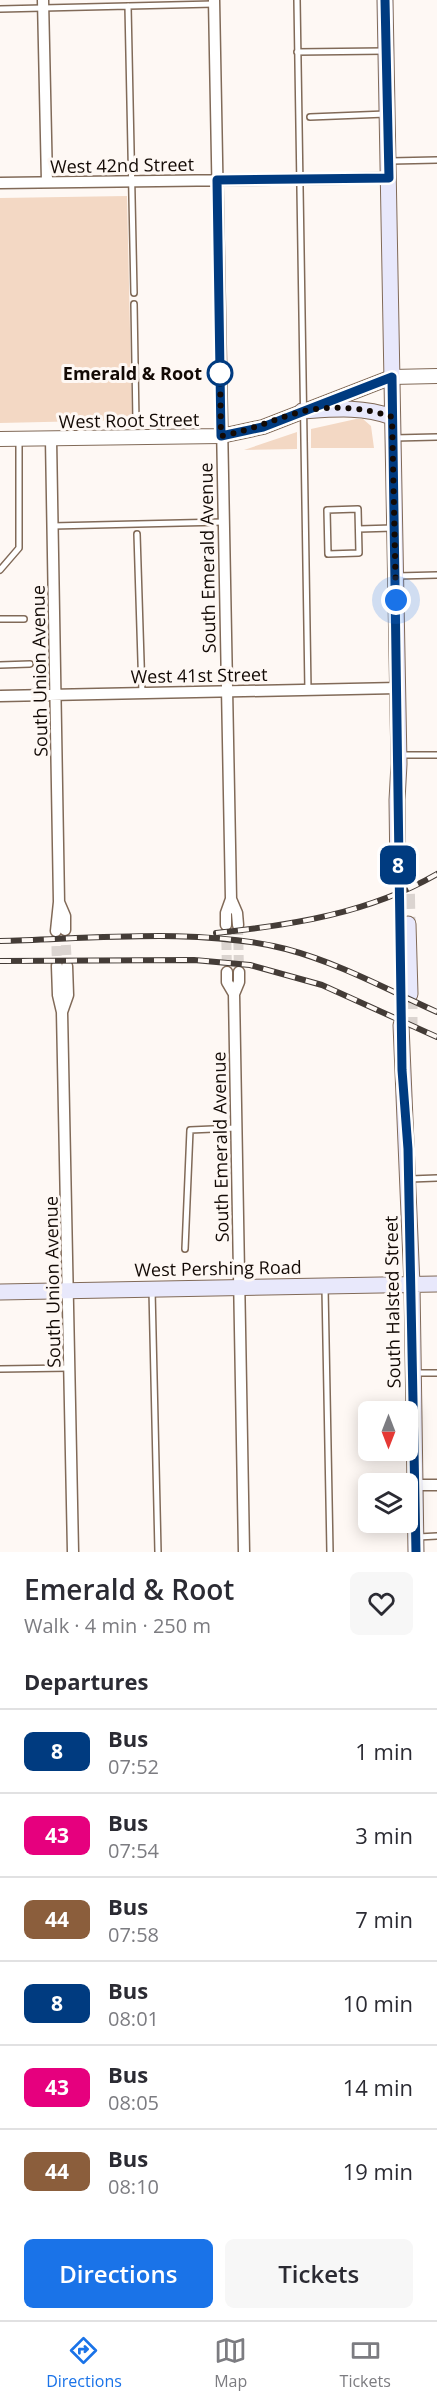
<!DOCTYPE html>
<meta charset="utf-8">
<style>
:root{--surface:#fff;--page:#f7f7f7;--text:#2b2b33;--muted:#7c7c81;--line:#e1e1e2;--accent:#1a73e8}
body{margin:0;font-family:"Open Sans",sans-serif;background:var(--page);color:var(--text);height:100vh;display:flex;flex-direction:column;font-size:22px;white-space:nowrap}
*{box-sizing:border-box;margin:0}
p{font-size:20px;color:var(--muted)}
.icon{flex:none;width:33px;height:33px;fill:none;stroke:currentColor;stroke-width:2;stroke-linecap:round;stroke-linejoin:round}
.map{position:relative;height:1552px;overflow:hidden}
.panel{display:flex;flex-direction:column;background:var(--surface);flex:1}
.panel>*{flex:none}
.badge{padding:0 12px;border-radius:9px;font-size:21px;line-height:39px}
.needle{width:39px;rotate:180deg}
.fabs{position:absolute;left:358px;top:1401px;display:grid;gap:12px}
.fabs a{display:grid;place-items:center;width:60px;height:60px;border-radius:9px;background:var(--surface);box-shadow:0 3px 15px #0003;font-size:30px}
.you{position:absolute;width:30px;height:30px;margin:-15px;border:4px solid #fff;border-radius:50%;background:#1a73e8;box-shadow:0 0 0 9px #1a73e833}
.map>.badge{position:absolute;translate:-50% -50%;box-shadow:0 0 0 3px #fff}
h2{padding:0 24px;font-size:22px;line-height:54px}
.round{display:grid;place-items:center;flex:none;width:63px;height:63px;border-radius:9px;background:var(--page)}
.headline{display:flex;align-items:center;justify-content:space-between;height:102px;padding:0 24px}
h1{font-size:28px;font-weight:600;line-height:45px}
.action{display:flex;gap:12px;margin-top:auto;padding:12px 24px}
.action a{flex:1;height:69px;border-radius:9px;background:var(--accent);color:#fff;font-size:24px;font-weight:600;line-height:69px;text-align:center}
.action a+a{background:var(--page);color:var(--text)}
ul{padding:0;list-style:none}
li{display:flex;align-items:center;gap:18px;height:84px;padding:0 24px;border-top:2px solid var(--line)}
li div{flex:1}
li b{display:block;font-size:22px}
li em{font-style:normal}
li .badge{min-width:66px;font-weight:700;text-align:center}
.tabs{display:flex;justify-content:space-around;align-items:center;height:84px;border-top:2px solid var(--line);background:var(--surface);font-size:16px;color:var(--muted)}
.tabs a{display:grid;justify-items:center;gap:3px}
.tabs .selected{color:var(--accent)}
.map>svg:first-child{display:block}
.green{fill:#f3d8c4}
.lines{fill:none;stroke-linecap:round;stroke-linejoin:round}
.minor-tunnel{stroke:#dbd4d0;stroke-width:10;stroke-dasharray:10 5;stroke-linecap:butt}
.secondary-tunnel{stroke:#dbd4d0;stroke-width:15;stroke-dasharray:15 8;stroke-linecap:butt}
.service-casing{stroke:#816a58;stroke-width:8}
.minor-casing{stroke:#816a58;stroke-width:13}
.tertiary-casing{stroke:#816a58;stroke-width:16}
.secondary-casing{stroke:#816a58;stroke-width:17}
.service{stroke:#fff;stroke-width:5}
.minor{stroke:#fff;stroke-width:10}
.tertiary{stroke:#fff;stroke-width:14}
.secondary{stroke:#e8e8fb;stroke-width:15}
.rail-casing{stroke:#443c37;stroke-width:6}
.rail{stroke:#fef8f4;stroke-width:4;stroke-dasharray:11;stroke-linecap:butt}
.line-casing{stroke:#fff;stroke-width:14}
.line{stroke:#003b80;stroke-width:9}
.walk{stroke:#130a05;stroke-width:6;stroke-dasharray:0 10.8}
.stop-dot{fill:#fff;stroke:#003b80;stroke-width:3}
.labels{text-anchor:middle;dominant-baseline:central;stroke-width:6;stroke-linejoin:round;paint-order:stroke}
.street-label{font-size:18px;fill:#130a05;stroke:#fef8f4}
.stop-label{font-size:18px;font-weight:bold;fill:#130a05;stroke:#fef8f4;text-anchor:end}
</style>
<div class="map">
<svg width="437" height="1552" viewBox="0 0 437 1552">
<rect width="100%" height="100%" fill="#fef8f4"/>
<path class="green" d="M127,196l5,224 -132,3v-225z
M356,419h7l8,7 3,22h-63v-19z
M297,432v17l-53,1z"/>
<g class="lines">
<path class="minor-tunnel" d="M226,925l1,47
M238,925l1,47
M65,930l2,36
M56,931l1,35"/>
<path class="secondary-tunnel" d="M407,871l1,53
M410,994v35"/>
<defs>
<path id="service" d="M297,0l11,690
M128,6l6,287
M0,9l214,-5
M297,52l88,-1
M310,117l76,-3
M391,161l46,-1
M134,304l2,118
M394,438l43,-1
M358,509l1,44 -31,1 -1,-44z
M52,526l171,-4
M359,529l34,-1
M137,534l5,159
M0,570l19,-22v-107
M397,576l40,-1
M0,619h24
M0,665l30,-1
M401,755h36
M410,1179l27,-1
M185,1249l5,-119 46,-2
M325,1288l5,264
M152,1290l6,262
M0,1369l70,-1
M415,1373h22
M418,1537l19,-1"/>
<path id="minor" d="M43,0l4,182
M214,0l17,899 6,14 1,12
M0,183l389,-5
M51,439l8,463 -3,29
M0,696l398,-8
M59,902l6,14v14
M226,925v-12l5,-14
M57,966l1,29 4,17 11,540
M227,972v10l7,12
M239,972v10l-5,12 10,558
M62,1012l6,-17 -1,-29
M415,1485h22"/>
<path id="tertiary" d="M0,439l221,-3 42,-9 129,-50 45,-1"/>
<path id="secondary" d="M385,0l14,764 -2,36 1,77
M302,411c32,-2 60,-5 90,6
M408,924l2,70
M401,1025l11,260 4,267
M0,1292l437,-8"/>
</defs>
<use href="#service" class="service-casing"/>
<use href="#minor" class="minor-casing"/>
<use href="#tertiary" class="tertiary-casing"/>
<use href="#secondary" class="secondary-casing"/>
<use href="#service" class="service"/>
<use href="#minor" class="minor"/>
<use href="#tertiary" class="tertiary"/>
<use href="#secondary" class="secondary"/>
<defs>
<path id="rail" d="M216,933c77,-8 153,-20 221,-59
M0,941c89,-2 200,-14 286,8 53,14 102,41 151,63
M0,961l194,-1 56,5 72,20 115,52"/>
</defs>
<use href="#rail" class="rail-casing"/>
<use href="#rail" class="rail"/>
</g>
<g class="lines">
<defs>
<path id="line" d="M385,0l4,178 -172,2 4,256 42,-9 129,-50 10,693 6,79 8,403"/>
</defs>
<use href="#line" class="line-casing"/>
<use href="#line" class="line"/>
<path class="walk" d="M220,373l1,63c29,-5 52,-17 80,-24 27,-8 66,-4 91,5l4,183"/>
</g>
<circle class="stop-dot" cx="220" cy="373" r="12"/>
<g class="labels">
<g class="street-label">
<text transform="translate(122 165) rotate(-1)">West 42nd Street</text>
<text transform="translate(129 420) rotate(-1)">West Root Street</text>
<text transform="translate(207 558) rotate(-91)">South Emerald Avenue</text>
<text transform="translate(39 671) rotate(-91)">South Union Avenue</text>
<text transform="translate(199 675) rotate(-1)">West 41st Street</text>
<text transform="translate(220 1147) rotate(-91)">South Emerald Avenue</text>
<text transform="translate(218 1268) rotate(-1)">West Pershing Road</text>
<text transform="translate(52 1282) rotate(-91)">South Union Avenue</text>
<text transform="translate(392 1302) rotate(-91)">South Halsted Street</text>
</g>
<g class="stop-label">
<text x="202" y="373">Emerald &amp; Root</text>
</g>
</g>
</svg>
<div class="fabs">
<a><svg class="needle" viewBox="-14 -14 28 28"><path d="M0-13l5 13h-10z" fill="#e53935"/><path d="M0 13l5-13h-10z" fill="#7c7c81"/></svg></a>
<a><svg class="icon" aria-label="layers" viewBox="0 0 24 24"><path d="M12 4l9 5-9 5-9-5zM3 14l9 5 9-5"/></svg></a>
</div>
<div class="you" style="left:396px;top:600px"></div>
<b class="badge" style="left:398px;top:865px;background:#003b80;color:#fff">8</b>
</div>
<section class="panel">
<div class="headline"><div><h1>Emerald &amp; Root</h1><p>Walk · 4 min · 250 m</p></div><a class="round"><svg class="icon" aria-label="heart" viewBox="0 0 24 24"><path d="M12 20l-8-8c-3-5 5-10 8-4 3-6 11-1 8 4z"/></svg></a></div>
<h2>Departures</h2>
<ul>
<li><span class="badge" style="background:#003b80;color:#fff">8</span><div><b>Bus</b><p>07:52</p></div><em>1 min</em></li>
<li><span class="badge" style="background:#e6007e;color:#fff">43</span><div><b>Bus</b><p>07:54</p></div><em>3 min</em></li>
<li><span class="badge" style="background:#8b5e3c;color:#fff">44</span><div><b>Bus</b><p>07:58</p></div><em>7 min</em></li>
<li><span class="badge" style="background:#003b80;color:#fff">8</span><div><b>Bus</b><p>08:01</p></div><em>10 min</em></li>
<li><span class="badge" style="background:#e6007e;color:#fff">43</span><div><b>Bus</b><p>08:05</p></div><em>14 min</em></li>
<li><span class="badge" style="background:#8b5e3c;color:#fff">44</span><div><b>Bus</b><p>08:10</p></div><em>19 min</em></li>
</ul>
<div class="action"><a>Directions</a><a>Tickets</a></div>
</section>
<nav class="tabs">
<a class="selected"><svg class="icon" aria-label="directions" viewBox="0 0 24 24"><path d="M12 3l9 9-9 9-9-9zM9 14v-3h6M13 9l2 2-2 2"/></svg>Directions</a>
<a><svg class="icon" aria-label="map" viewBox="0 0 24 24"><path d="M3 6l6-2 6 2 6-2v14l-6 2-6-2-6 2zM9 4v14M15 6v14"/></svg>Map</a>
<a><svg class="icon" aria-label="tickets" viewBox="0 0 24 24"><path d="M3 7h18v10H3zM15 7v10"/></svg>Tickets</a>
</nav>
